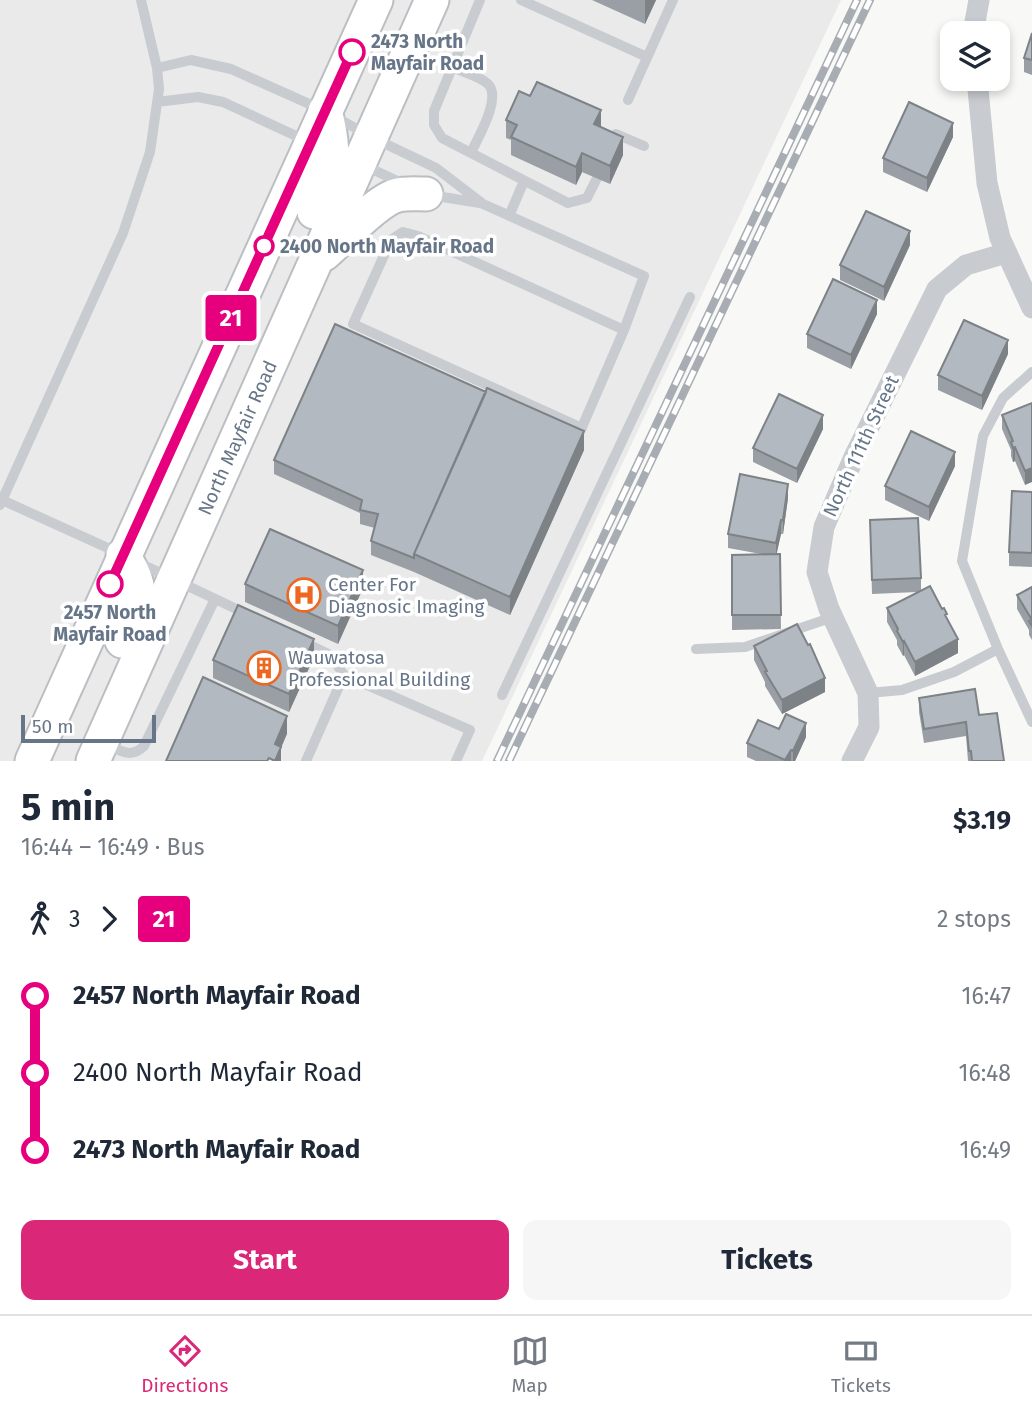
<!DOCTYPE html>
<meta charset="utf-8">
<style>
:root{--surface:#fff;--page:#f6f6f7;--text:#1f2937;--muted:#747a83;--line:#e0e1e3;--accent:#db2777}
body{margin:0;font-family:"Fira Sans",sans-serif;background:var(--page);color:var(--text);height:100vh;display:flex;flex-direction:column;font-size:26px;white-space:nowrap}
*{box-sizing:border-box;margin:0}
p{font-size:23px;color:var(--muted)}
.icon{flex:none;width:38px;height:38px;fill:none;stroke:currentColor;stroke-width:2;stroke-linecap:round;stroke-linejoin:round}
.map{position:relative;height:761px;overflow:hidden}
.sheet{display:flex;flex-direction:column;background:var(--surface);flex:1}
.sheet>*{flex:none}
.badge{padding:0 14px;border-radius:5px;font-size:24px;line-height:46px}
.fabs{position:absolute;left:940px;top:21px;display:grid;gap:14px}
.fabs a{display:grid;place-items:center;width:70px;height:70px;border-radius:14px;background:var(--surface);box-shadow:0 4px 10px #0003;font-size:35px}
.scale{position:absolute;left:21px;bottom:18px;width:135px;box-sizing:border-box;padding-left:7px;border:4px solid #667588;border-top:0;font-size:19px;line-height:24px;white-space:nowrap;color:#667588;-webkit-text-stroke:5px #fff;paint-order:stroke}
.map>.badge{position:absolute;translate:-50% -50%;box-shadow:0 0 0 4px #fff}
.legs{display:flex;align-items:center;gap:10px;height:77px;padding:0 21px;font-size:23px}
.legs p{margin-inline-start:auto}
.summary{display:flex;align-items:center;justify-content:space-between;height:119px;padding:0 21px}
h1{font-size:38px;font-weight:700;line-height:52px}
.button{display:flex;gap:14px;margin-top:auto;padding:14px 21px}
.button a{flex:1;height:80px;border-radius:14px;background:var(--accent);color:#fff;font-size:28px;font-weight:700;line-height:80px;text-align:center}
.button a+a{background:var(--page);color:var(--text)}
ul{padding:0 21px;list-style:none}
li{display:flex;align-items:center;gap:24px;height:77px;font-size:26px}
li i{display:grid;place-items:center;width:10px;height:100%;margin:0 9px;background:currentColor}
li i::after{content:'';width:18px;height:18px;margin:-9px;border:5px solid;border-radius:50%;background:var(--surface)}
li p{margin-inline-start:auto}
li:first-child i{background:linear-gradient(#0000 50%,currentColor 0)}
li:last-child i{background:linear-gradient(currentColor 50%,#0000 0)}
.tabs{display:flex;justify-content:space-around;align-items:center;height:98px;border-top:2px solid var(--line);background:var(--surface);font-size:19px;color:var(--muted)}
.tabs a{display:grid;justify-items:center;gap:4px}
.tabs .current{color:var(--accent)}
.map>svg:first-child{display:block}
.built{fill:#e9eae9}
.lines{fill:none;stroke-linecap:round;stroke-linejoin:round}
.primary-casing{stroke:#bbbec2;stroke-width:37}
.lane{stroke:#c8cbcf;stroke-width:10}
.street{stroke:#c8cbcf;stroke-width:21}
.primary{stroke:#fff;stroke-width:33}
.rail-casing{stroke:#a8adb4;stroke-width:8}
.rail{stroke:#fff;stroke-width:5;stroke-dasharray:16;stroke-linecap:butt}
.wall{fill:#9a9fa5}
.shaded-wall{fill:#7d8286}
.building{fill:#b3b9c0;stroke:#7d8286;stroke-width:2}
.line-1-casing{stroke:#fff;stroke-width:16}
.line-1{stroke:#e6007e;stroke-width:10}
.stop-1-dot{fill:#fff;stroke:#e6007e;stroke-width:3.5}
.labels{text-anchor:middle;dominant-baseline:central;stroke-width:7;stroke-linejoin:round;paint-order:stroke}
.stop-label{font-size:19px;font-weight:bold;fill:#667588;stroke:#fff;text-anchor:start}
.street-label{font-size:19px;fill:#667588;stroke:#fff}
.poi-label{font-size:19px;fill:#667588;stroke:#fff;text-anchor:start}
</style>
<div class="map">
<svg width="1032" height="761" viewBox="0 0 1032 761">
<rect width="100%" height="100%" fill="#f8f9f6"/>
<path class="built" d="M0,0h841l-359,761h-482z"/>
<g class="lines">
<defs>
<g id="primary">
<path d="M314,212c19,-41 23,-57 11,-101"/>
<path d="M324,254c18,-15 54,-55 74,-59 8,-2 19,-1 28,-1"/>
<path d="M122,641c17,-39 25,-47 1,-86"/>
<path d="M32,761l344,-761"/>
<path id="s1" d="M93,761l339,-761"/>
</g>
</defs>
<use href="#primary" class="primary-casing"/>
<path class="lane" d="M480,0l-46,111v14l8,13 126,65 19,-5 10,-20
M521,0l126,57
M452,67c11,5 28,9 36,17 14,14 -10,53 -17,69
M157,68l34,-8 40,9 94,42 46,26 65,31 47,36 161,72 -20,54 -48,111
M628,100l45,-100
M157,102l41,-5 25,5 84,39
M613,140l3,-6 28,12
M363,165l43,20
M430,195l50,8
M509,216l15,-35
M1032,372l-29,26 -20,38 -21,125 36,88 34,73
M582,428l-229,-104 38,-84 12,-8 15,4 206,94
M2,500l119,54
M0,505l123,-272 27,-81 9,-63 -2,-21 -16,-68
M135,561l112,53
M302,641l28,14 14,20 126,55 -14,31
M696,649l49,-2 88,-30
M868,693l34,-3 52,-18 44,-23
M502,695l188,-398
M106,744c15,7 25,15 38,2l71,-147
M306,761l38,-86"/>
<path class="street" d="M973,33l6,-33
M977,79l10,104 13,55 32,70
M852,761l17,-34 -1,-34 -39,-84 -12,-37 7,-45 30,-70 83,-168 29,-24 40,-12"/>
<use href="#primary" class="primary"/>
<defs>
<path id="rail" d="M497,761l360,-761
M509,761l361,-761"/>
</defs>
<use href="#rail" class="rail-casing"/>
<use href="#rail" class="rail"/>
</g>
<path class="wall" d="M592,0h64l-11,24z
M1032,33v42l-8,-3v-14z
M506,120l95,7 22,28 -13,29 -28,-12 -6,13 -65,-30v-15l-5,-2z
M953,137l-26,55 -44,-20v-14z
M910,245l-26,56 -44,-21v-15z
M877,314l-26,55 -44,-21v-14z
M1008,354l-26,56 -44,-20v-15z
M486,392l98,58 -74,165 -96,-43 -43,-17v-14l4,-13 -15,-4v-11l-86,-39v-14z
M1032,403l-7,82 -10,-24 -2,1 -2,-6v-6l-9,-21v-14z
M823,429l-26,54 -44,-21v-14z
M955,466l-26,55 -44,-21v-14z
M1032,492v75l-23,-1v-14z
M788,498l-5,36h-2l-5,20h4l1,75 -49,1v-75l29,-1 -33,-6v-14z
M870,520l51,58v12l26,28 11,35 -43,23 -11,-21 -1,1 -6,-11v-5l-10,-18v-14l30,-16 -45,2z
M245,584l118,4 -25,56 -93,-42z
M1032,587v53l-3,-5v-5l-12,-21v-14z
M754,646l71,46 -43,22 -17,-28v-4l-11,-22z
M314,657l-25,55 -76,-34v-18z
M919,698l60,17 25,46h-36l-2,-25 -42,7 -5,-31z
M779,729l27,8 -11,24h-39l-9,-4v-14z"/>
<path class="shaded-wall" d="M645,0h11l-11,24z
M601,110v19l-7,-5z
M953,123v14l-26,55v-14z
M623,137v18l-13,29v-18z
M582,153v19l-6,13v-18z
M910,231v14l-26,56v-14z
M877,300v14l-26,55v-14z
M1008,340v14l-26,56v-14z
M823,415v14l-26,54v-14z
M584,431v19l-74,165v-18z
M1015,447v14l-2,1v-14z
M955,452v14l-26,55v-14z
M1032,468v14l-7,3v-14z
M788,484v14l-5,36v-14z
M781,520v14l-5,23v-14z
M363,570v18l-25,56v-18z
M314,639v18l-25,55v-18z
M958,639v14l-43,23v-14z
M904,641v14l-1,1v-14z
M825,678v14l-43,22v-14z
M287,716v18l-6,14v13h-6v-17z
M806,723v14l-11,24h-2v-10z
M791,750v11h-6v-1z"/>
<path class="building" d="M1032,33v27l-8,-2z
M537,82l64,28 -7,14 29,13 -13,29 -28,-13 -6,14 -65,-30 6,-12 -11,-5 13,-29 11,5z
M909,102l44,21 -26,55 -44,-20z
M866,211l44,20 -26,56 -44,-22z
M833,279l44,21 -26,55 -44,-21z
M964,320l44,20 -26,56 -44,-21z
M335,324l151,68 -72,162v4l-43,-17 7,-27 -18,-4 2,-10 -88,-40z
M487,388l97,43 -74,166 -96,-43z
M779,394l44,21 -26,54 -44,-21z
M1032,403v65l-7,3 -10,-24 -2,1 -2,-6 2,-1 -11,-26z
M911,431l44,21 -26,55 -44,-21z
M740,474l48,10 -5,36h-2l-5,23 -48,-9z
M1012,491l20,1v61l-23,-1z
M918,518l3,60 -49,2 -2,-60z
M270,529l93,41 -25,56 -93,-42z
M780,554l1,61h-49v-60z
M930,586l12,23 2,-1 3,6 -2,1 13,24 -43,23 -11,-21 -1,1 -6,-11 1,-2 -11,-21z
M1032,587v39l-3,-5 3,-1 -15,-25z
M238,605l76,34 -25,55 -76,-34z
M797,624l11,21 2,-1 15,34 -43,22 -17,-28 2,-1 -13,-25z
M203,677l84,39 -12,28 6,3 -6,14 -6,-3 -2,3h-101z
M975,689l4,26 18,-2 7,48h-32l-1,-10h-2l-3,-29 -42,7 -5,-31z
M786,714l20,9 -13,28 -2,-1 -6,10 -38,-17 11,-23 21,9z"/>
<g class="lines">
<defs>
<path id="line-1" d="M110,584l242,-532"/>
</defs>
<use href="#line-1" class="line-1-casing"/>
<use href="#line-1" class="line-1"/>
</g>
<defs>
<symbol id="hospital-ring" viewBox="-11 -11 22 22"><circle r="9.5" fill="#fff" stroke="#ed6721" stroke-width="1.5"/><path d="M-5-5h3v3.5h4V-5h3V5h-3V1.5h-4V5h-3Z" fill="#ed6721"/></symbol>
<symbol id="building-ring" viewBox="-11 -11 22 22"><circle r="9.5" fill="#fff" stroke="#ed6721" stroke-width="1.5"/><path d="M-4-6H4V6H1V3H-1V6H-4ZM-2.5-4.3h1.7v1.8h-1.7ZM.8-4.3h1.7v1.8H.8ZM-2.5-1h1.7V.8h-1.7ZM.8-1h1.7V.8H.8Z" fill="#ed6721"/></symbol>
</defs>
<g fill-rule="evenodd">
<use href="#hospital-ring" x="285" y="576" width="38" height="38"/>
<use href="#building-ring" x="245" y="649" width="38" height="38"/>
</g>
<g class="stop-1-dot">
<circle cx="352" cy="52" r="12"/>
<circle cx="264" cy="246" r="9"/>
<circle cx="110" cy="584" r="12"/>
</g>
<g class="labels">
<g class="stop-label">
<text x="371" y="41">2473 North<tspan x="371" dy="22">Mayfair Road</tspan></text>
<text x="280" y="246">2400 North Mayfair Road</text>
<text x="110" y="612" text-anchor="middle">2457 North<tspan x="110" dy="22">Mayfair Road</tspan></text>
</g>
<g class="street-label">
<text stroke="none"><textPath href="#s1" startOffset="354">North Mayfair Road</textPath></text>
<text transform="translate(861 446) rotate(-65)">North 111th Street</text>
</g>
<g class="poi-label">
<text x="328" y="584">Center For<tspan x="328" dy="22">Diagnosic Imaging</tspan></text>
<text x="288" y="657">Wauwatosa<tspan x="288" dy="22">Professional Building</tspan></text>
</g>
</g>
</svg>
<div class="fabs">
<a><svg class="icon" aria-label="layers" viewBox="0 0 24 24"><path d="M12 4l9 5-9 5-9-5zM3 14l9 5 9-5"/></svg></a>
</div>
<div class="scale">50 m</div>
<b class="badge" style="left:231px;top:318px;background:#e6007e;color:#fff">21</b>
</div>
<section class="sheet">
<div class="summary"><div><h1>5 min</h1><p>16:44 – 16:49 · Bus</p></div><b>$3.19</b></div>
<div class="legs"><svg class="icon" aria-label="walk" viewBox="0 0 24 24"><circle cx="13" cy="4" r="2"/><path d="M13 8l-2 6 4 7M11 14l-3 7M7 12l3-4h3l4 4"/></svg>3<svg class="icon" aria-label="forward" viewBox="0 0 24 24"><path d="M9 5l7 7-7 7"/></svg><b class="badge" style="background:#e6007e;color:#fff">21</b><p>2 stops</p></div>
<ul>
<li><i style="color:#e6007e"></i><b>2457 North Mayfair Road</b><p>16:47</p></li>
<li><i style="color:#e6007e"></i><span>2400 North Mayfair Road</span><p>16:48</p></li>
<li><i style="color:#e6007e"></i><b>2473 North Mayfair Road</b><p>16:49</p></li>
</ul>
<div class="button"><a>Start</a><a>Tickets</a></div>
</section>
<nav class="tabs">
<a class="current"><svg class="icon" aria-label="directions" viewBox="0 0 24 24"><path d="M12 3l9 9-9 9-9-9zM9 14v-3h6M13 9l2 2-2 2"/></svg>Directions</a>
<a><svg class="icon" aria-label="map" viewBox="0 0 24 24"><path d="M3 6l6-2 6 2 6-2v14l-6 2-6-2-6 2zM9 4v14M15 6v14"/></svg>Map</a>
<a><svg class="icon" aria-label="tickets" viewBox="0 0 24 24"><path d="M3 7h18v10H3zM15 7v10"/></svg>Tickets</a>
</nav>
